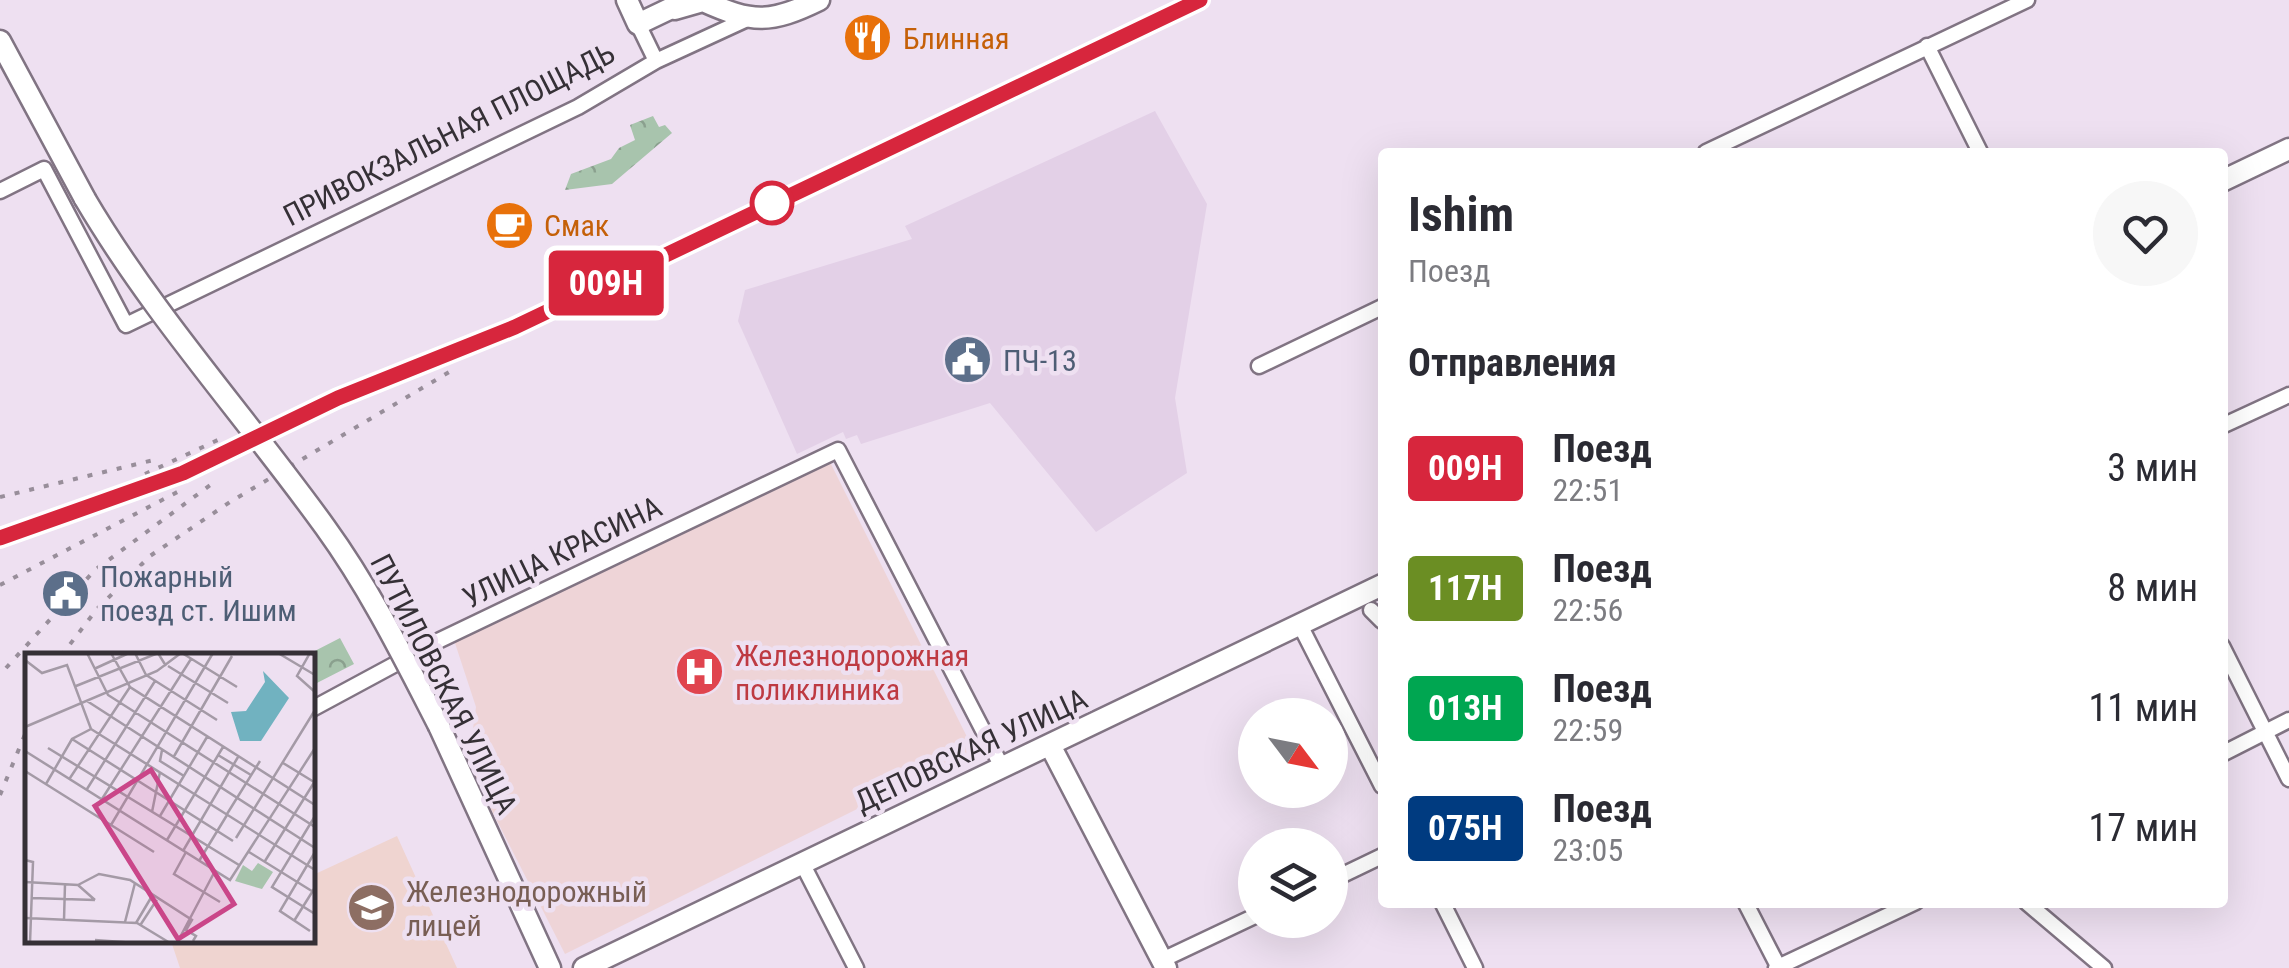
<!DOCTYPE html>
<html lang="ru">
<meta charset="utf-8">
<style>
:root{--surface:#fff;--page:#f7f7f7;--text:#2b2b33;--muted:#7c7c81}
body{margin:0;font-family:"Roboto Condensed",sans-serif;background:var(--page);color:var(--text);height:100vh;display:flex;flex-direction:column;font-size:38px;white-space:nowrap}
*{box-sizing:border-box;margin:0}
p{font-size:32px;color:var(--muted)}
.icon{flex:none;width:55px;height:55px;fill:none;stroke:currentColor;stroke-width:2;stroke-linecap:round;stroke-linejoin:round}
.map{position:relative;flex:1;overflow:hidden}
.drawer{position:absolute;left:1378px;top:148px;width:850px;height:760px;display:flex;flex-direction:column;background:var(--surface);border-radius:10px;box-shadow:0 10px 40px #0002}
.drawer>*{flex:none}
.badge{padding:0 20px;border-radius:8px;font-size:35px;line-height:65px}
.needle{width:65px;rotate:122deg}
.controls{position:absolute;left:1238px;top:698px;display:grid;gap:20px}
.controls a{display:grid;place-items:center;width:110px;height:110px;border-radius:50%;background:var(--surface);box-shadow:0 10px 40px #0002;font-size:50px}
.map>.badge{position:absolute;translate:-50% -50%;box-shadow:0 0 0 5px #fff}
h2{padding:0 30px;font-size:38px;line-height:90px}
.round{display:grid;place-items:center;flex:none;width:105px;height:105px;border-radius:52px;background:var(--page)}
.summary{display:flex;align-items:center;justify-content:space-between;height:170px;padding:0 30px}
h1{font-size:48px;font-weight:700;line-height:75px}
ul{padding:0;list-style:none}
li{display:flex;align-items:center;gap:30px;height:120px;padding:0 30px}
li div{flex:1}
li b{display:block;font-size:38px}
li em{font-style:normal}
li .badge{min-width:110px;font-weight:700;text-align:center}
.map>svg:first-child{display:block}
.built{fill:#e3d0e7}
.education{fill:#efd4d0}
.medical{fill:#eed4d7}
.forest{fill:url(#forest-crowns)}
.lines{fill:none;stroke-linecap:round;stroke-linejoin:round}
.street-casing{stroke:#817483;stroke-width:19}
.secondary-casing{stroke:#817483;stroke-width:25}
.street{stroke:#fff;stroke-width:14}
.secondary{stroke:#fff;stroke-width:20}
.rail{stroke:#988e9a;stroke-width:4;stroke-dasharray:5 10;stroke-linecap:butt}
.secondary-bridge-casing{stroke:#817483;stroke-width:25;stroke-linecap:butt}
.secondary-bridge{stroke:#fff;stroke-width:20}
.line-casing{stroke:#fff;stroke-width:22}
.line{stroke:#d7263d;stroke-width:15}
.stop-dot{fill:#fff;stroke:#d7263d;stroke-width:5}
.labels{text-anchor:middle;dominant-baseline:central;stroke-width:9;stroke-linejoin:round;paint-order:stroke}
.food-label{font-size:30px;fill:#c56008;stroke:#eee0f1;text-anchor:start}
.street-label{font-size:30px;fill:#353036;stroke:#eee0f1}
.service-label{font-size:30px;fill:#4e5e75;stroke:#eee0f1;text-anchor:start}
.health-label{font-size:30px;fill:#be3a42;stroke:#eee0f1;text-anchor:start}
.education-label{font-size:30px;fill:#785e54;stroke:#eee0f1;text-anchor:start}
.inset-road{fill:none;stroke:#a49aa6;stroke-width:2.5}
.view{fill:#ca4689;fill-opacity:0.15;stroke:#ca4689;stroke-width:5}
.inset-edge{fill:none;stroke:#353036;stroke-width:5}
</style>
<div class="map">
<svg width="2289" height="968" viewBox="0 0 2289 968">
<defs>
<pattern id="forest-crowns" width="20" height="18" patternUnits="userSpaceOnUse" patternTransform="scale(2.5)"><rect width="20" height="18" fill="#a8c4ad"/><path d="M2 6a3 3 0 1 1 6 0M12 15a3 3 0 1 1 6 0" fill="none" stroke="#8aa08e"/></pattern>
</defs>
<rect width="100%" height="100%" fill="#eee0f1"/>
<path class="built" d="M1155,111l52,93 -32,194 12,75 -91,59 -106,-129 -129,41 -4,-9 -11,4 -3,-7 -46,22 -59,-133 7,-31 167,-51 -7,-13z"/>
<path class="education" d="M397,836l60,132h-277l-9,-27 141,-1 1,-65z"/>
<path class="medical" d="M826,454l148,297 -409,203 -97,-190 8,-57 -23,-70z"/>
<path class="forest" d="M653,116l6,11 6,-2 7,8 -60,51 -47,6 6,-16 40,-15 8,-11 16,-8 -5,-15z
M340,638l14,26 -41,21 -1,-29 -5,-1z"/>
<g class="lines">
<defs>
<path id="street" d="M638,24l18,37
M1927,46l53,106
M1706,152l321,-152
M0,191l44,-22 82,156 452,-218 78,-46 89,-41
M1259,366l123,-59
M2222,426l67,-31
M1371,610l11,11
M1300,625l82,161
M2222,646l67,133
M312,709l128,-69 398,-190 165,319
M2222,754l67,-34
M802,863l54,105
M1330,881l52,-25
M1442,902l33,66
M1745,902l34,66
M2026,902l78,66
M1162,960l93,-44
M1776,968l140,-66"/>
<path id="secondary" d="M627,0l11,24 46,-22
M675,9l28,-8c49,22 67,23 116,-1
M0,41l85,158
M2222,181l67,-32
M439,726l111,242
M1051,747l115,221
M584,968l798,-383"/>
</defs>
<use href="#street" class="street-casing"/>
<use href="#secondary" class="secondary-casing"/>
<use href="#street" class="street"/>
<use href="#secondary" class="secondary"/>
<path class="rail" d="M145,474l77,-36
M0,497l158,-38
M0,538l183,-65 155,-75 177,-71 684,-327
M0,585l185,-97
M61,656l36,-47 53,-53 80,-54 226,-134
M6,668l89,-98 118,-87
M0,795l28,-68"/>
<defs>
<path id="secondary-bridge" d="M85,199c69,117 160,217 240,328 45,62 79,131 114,199"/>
</defs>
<use href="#secondary-bridge" class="secondary-bridge-casing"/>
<use href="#secondary-bridge" class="secondary-bridge"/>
</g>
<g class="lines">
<defs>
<path id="line" d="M0,538l183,-65 155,-75 177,-71 685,-327"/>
</defs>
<use href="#line" class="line-casing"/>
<use href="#line" class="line"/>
</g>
<defs>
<symbol id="restaurant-disc" viewBox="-11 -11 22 22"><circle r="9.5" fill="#e8710a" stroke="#eee0f1"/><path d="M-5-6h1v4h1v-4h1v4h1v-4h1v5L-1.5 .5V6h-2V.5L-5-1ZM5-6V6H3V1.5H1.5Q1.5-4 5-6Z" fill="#fff"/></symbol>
<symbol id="cafe-disc" viewBox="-11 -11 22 22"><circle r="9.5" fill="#e8710a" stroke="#eee0f1"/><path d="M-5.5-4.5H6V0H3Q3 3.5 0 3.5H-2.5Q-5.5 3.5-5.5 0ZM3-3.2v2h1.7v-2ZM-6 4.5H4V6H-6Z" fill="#fff"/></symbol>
<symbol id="civic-disc" viewBox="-11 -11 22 22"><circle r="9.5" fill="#5c6f8a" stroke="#eee0f1"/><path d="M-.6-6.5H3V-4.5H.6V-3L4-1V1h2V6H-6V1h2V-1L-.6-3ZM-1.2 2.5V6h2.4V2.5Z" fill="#fff"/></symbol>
<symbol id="hospital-disc" viewBox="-11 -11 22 22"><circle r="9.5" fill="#e0444e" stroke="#eee0f1"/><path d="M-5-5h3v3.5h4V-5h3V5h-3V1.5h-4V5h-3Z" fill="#fff"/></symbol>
<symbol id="university-disc" viewBox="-11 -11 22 22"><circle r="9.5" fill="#8d6e63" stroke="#eee0f1"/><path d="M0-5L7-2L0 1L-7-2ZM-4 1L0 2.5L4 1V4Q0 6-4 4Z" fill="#fff"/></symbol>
</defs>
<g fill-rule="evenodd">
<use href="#restaurant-disc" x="840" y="10" width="55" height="55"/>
<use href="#cafe-disc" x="482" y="198" width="55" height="55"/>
<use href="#civic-disc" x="940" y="332" width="55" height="55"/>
<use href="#civic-disc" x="38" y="566" width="55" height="55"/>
<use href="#hospital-disc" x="672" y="644" width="55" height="55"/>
<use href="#university-disc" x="344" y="880" width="55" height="55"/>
</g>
<circle class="stop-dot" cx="772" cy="203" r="20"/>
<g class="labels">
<g class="food-label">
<text x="903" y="38">Блинная</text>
<text x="544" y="225">Смак</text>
</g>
<g class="street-label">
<text transform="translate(449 134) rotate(-27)">ПРИВОКЗАЛЬНАЯ ПЛОЩАДЬ</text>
<text transform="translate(562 552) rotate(-26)">УЛИЦА КРАСИНА</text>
<text transform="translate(444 684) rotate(63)">ПУТИЛОВСКАЯ УЛИЦА</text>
<text transform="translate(971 750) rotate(-25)">ДЕПОВСКАЯ УЛИЦА</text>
</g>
<g class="service-label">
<text x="1003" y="360">ПЧ-13</text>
<text x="100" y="576">Пожарный<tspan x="100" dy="34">поезд ст. Ишим</tspan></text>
</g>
<g class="health-label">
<text x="735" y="655">Железнодорожная<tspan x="735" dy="34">поликлиника</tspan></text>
</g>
<g class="education-label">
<text x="406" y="891">Железнодорожный<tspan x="406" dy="34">лицей</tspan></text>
</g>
</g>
<g transform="translate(25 653)">
<rect width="290" height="290" fill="#eee0f1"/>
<path d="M233,210l15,9 -11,17 -27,-8 8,-16 9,6z" fill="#a8c4ad"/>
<path d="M238,18l26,27 -28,43h-21l-9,-29 15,-1 19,-29z" fill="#71b2c0"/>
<path class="inset-road" d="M62,0l21,42 207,132M86,0l19,34 185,118M110,0l11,22 71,45M157,0l55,34M253,0l37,22M290,3l-5,-3 -13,23 18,16M0,7l17,13 25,-8 24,64 224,141M143,13l60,37M69,16l35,-16M51,33l82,-33 8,13M62,48l228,147M0,74l132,-56 24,-18M47,86l161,102M23,95l191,117M137,97l-2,11 24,15M0,98l205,129 85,-132M193,102l33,20M148,105l59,-102M258,110l31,19M0,118l129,81M45,125l60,-91M21,131l26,-45 19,-10M62,136l68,-108M77,146l89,-140M127,159l8,-40M202,161l33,-53M135,163l47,-79M290,163l-43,71 43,27M86,172l102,-172M211,185l79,-128M142,187l56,-93M158,198l55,-94M161,199l-12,22 46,28M224,199l66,41M0,207l8,2 -3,81M174,208l28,-46M240,208l50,-80M0,229l53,3 17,15M53,232l21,-11 31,6 62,40 -6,10 10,6 -3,5M7,245l63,2M0,265l112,5 33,20M39,267l1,-36M269,268l20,-32M100,269l10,-39M111,270l16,-27M116,271l15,-23 -6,-2M285,278l-30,-20 35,-59M70,287l41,3M152,290l38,-72"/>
<path class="view" d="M126,117l83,134 -56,35 -83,-133z"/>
<rect width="290" height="290" class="inset-edge"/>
</g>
</svg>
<div class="controls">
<a><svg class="needle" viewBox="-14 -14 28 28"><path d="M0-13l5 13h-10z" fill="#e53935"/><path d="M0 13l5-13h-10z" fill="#7c7c81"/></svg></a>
<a><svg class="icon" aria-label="layers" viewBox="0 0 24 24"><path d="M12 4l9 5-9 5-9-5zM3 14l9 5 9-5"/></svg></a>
</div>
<b class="badge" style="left:606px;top:283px;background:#d7263d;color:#fff">009Н</b>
<section class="drawer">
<div class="summary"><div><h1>Ishim</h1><p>Поезд</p></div><a class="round"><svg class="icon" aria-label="heart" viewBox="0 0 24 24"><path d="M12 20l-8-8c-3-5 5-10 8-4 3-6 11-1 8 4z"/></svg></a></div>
<h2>Отправления</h2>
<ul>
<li><span class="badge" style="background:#d7263d;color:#fff">009Н</span><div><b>Поезд</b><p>22:51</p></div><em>3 мин</em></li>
<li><span class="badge" style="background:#6b8e23;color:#fff">117Н</span><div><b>Поезд</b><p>22:56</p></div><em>8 мин</em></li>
<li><span class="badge" style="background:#00a651;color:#fff">013Н</span><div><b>Поезд</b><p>22:59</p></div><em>11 мин</em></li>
<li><span class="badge" style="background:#003b80;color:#fff">075Н</span><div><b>Поезд</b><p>23:05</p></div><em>17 мин</em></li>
</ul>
</section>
</div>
